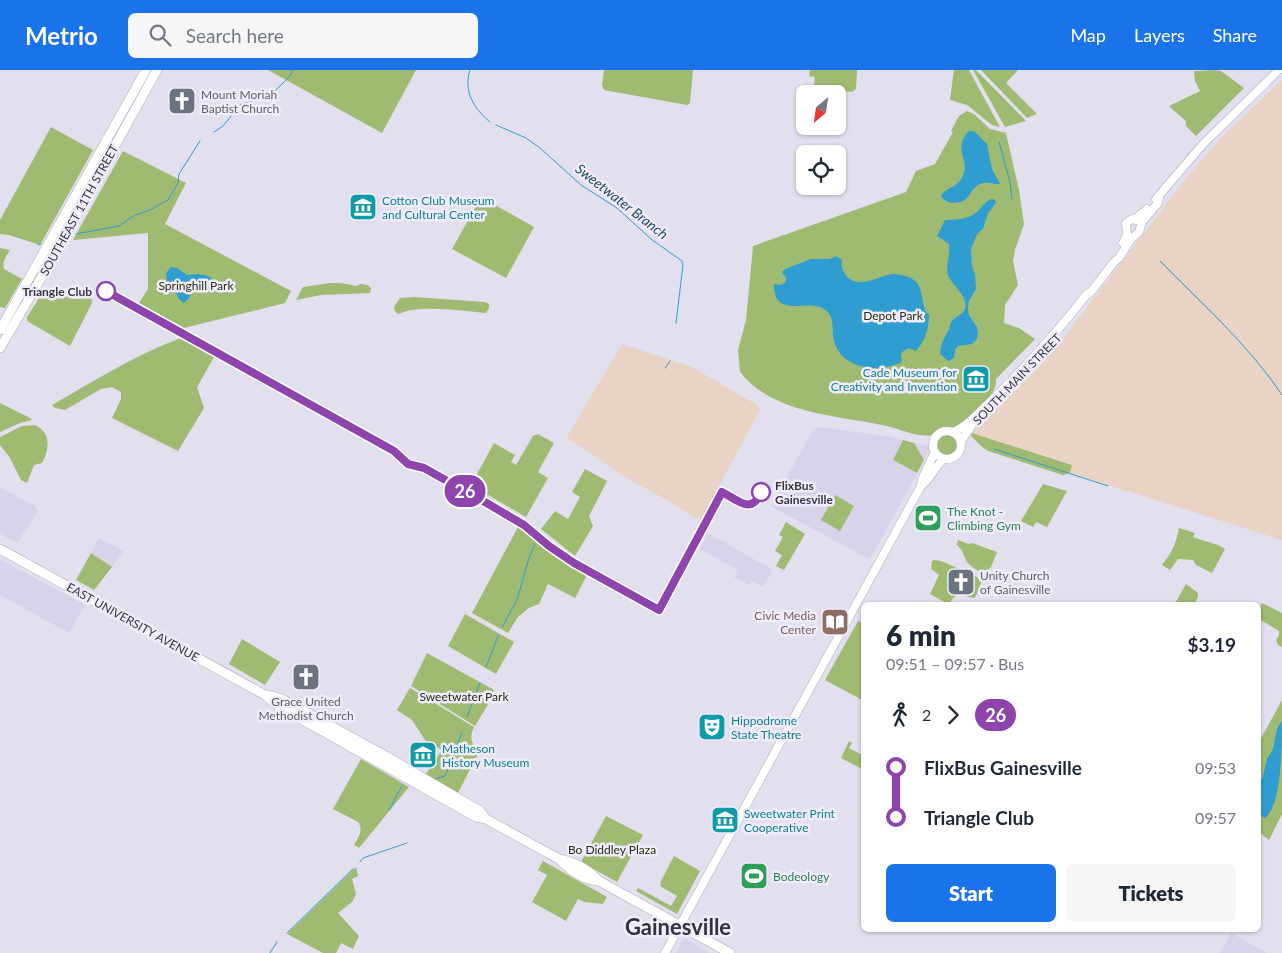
<!DOCTYPE html>
<meta charset="utf-8">
<style>
:root{--surface:#fff;--page:#f6f6f7;--text:#1f2937;--muted:#747a83;--accent:#1a73e8}
body{margin:0;font-family:Lato,sans-serif;background:var(--page);color:var(--text);height:100vh;display:flex;flex-direction:column;font-size:19px;white-space:nowrap}
*{box-sizing:border-box;margin:0}
p{font-size:16px;color:var(--muted)}
.icon{flex:none;width:28px;height:28px;fill:none;stroke:currentColor;stroke-width:2;stroke-linecap:round;stroke-linejoin:round}
.map{position:relative;flex:1;overflow:hidden}
.drawer{position:absolute;left:861px;top:532px;width:400px;height:330px;display:flex;flex-direction:column;background:var(--surface);border-radius:8px;box-shadow:0 1px 4px #0004}
.drawer>*{flex:none}
.badge{padding:0 10px;border-radius:16px;font-size:18px;line-height:32px}
.needle{width:32px;rotate:209deg}
.fabs{position:absolute;left:796px;top:15px;display:grid;gap:10px}
.fabs a{display:grid;place-items:center;width:50px;height:50px;border-radius:8px;background:var(--surface);box-shadow:0 1px 4px #0004;font-size:25px}
.map>.badge{position:absolute;translate:-50% -50%;box-shadow:0 0 0 2px #fff}
.legs{display:flex;align-items:center;gap:8px;height:55px;padding:0 25px;font-size:16px}
.legs p{margin-inline-start:auto}
.summary{display:flex;align-items:center;justify-content:space-between;height:85px;padding:0 25px}
h1{font-size:28px;font-weight:800;line-height:38px}
.primary-button{display:flex;gap:10px;margin-top:auto;padding:10px 25px}
.primary-button a{flex:1;height:58px;border-radius:8px;background:var(--accent);color:#fff;font-size:20px;font-weight:800;line-height:58px;text-align:center}
.primary-button a+a{background:var(--page);color:var(--text)}
ul{padding:0 25px;list-style:none}
li{display:flex;align-items:center;gap:18px;height:50px;font-size:19px}
li i{display:grid;place-items:center;width:8px;height:100%;margin:0 6px;background:currentColor}
li i::after{content:'';width:12px;height:12px;margin:-6px;border:4px solid;border-radius:50%;background:var(--surface)}
li p{margin-inline-start:auto}
li:first-child i{background:linear-gradient(#0000 50%,currentColor 0)}
li:last-child i{background:linear-gradient(currentColor 50%,#0000 0)}
header{display:flex;align-items:center;gap:30px;box-sizing:border-box;height:70px;padding:0 25px;background:var(--accent);color:#fff}
header strong{font-size:24px}
nav{display:flex;gap:28px;margin-inline-start:auto;font-size:18px}
.search{width:350px;height:45px;background:var(--page);display:flex;align-items:center;gap:12px;box-sizing:border-box;padding:0 18px;border-radius:8px;color:var(--muted);font-size:19px}
.map>svg:first-child{display:block}
.built{fill:#d8d3ea}
.industrial{fill:#e8d3c5}
.green{fill:#9fbb72}
.water{fill:#2f9dd0}
.lines{fill:none;stroke-linecap:round;stroke-linejoin:round}
.stream{stroke:#2f9dd0;stroke-width:1}
.secondary-casing{stroke:#aeabba;stroke-width:9}
.primary-casing{stroke:#aeabba;stroke-width:10}
.trunk-casing{stroke:#aeabba;stroke-width:10}
.secondary{stroke:#fff;stroke-width:8}
.primary{stroke:#fff;stroke-width:9}
.trunk{stroke:#fff;stroke-width:9}
.line-1-casing{stroke:#fff;stroke-width:11}
.line-1{stroke:#8e44ad;stroke-width:8}
.stop-1-dot{fill:#fff;stroke:#8e44ad;stroke-width:2.5}
.labels{text-anchor:middle;dominant-baseline:central;stroke-width:5;stroke-linejoin:round;paint-order:stroke}
.worship-label{font-size:12px;fill:#5b616d;stroke:#f0ecfd;text-anchor:start}
.culture-label{font-size:12px;fill:#0d838f;stroke:#f0ecfd;text-anchor:start}
.street-label{font-size:12px;fill:#39373e;stroke:#f0ecfd}
.park-label{font-size:12px;fill:#232f09;stroke:#f0ecfd}
.stop-label{font-size:12px;font-weight:bold;fill:#39373e;stroke:#f0ecfd;text-anchor:end}
.leisure-label{font-size:12px;fill:#27864d;stroke:#f0ecfd;text-anchor:start}
.education-label{font-size:12px;fill:#785e54;stroke:#f0ecfd;text-anchor:end}
.water-label{font-size:14px;font-style:italic;fill:#234e64;stroke:#f0ecfd}
.town-label{font-size:22px;font-weight:bold;fill:#34323e;stroke:#f0ecfd}
</style>
<header>
<strong>Metrio</strong>
<div class="search"><svg class="icon" aria-label="search" viewBox="0 0 24 24"><circle cx="10" cy="10" r="6"/><path d="M15 15l6 6"/></svg>Search here</div>
<nav><a>Map</a><a>Layers</a><a>Share</a></nav>
</header>
<div class="map">
<svg width="1282" height="883" viewBox="0 0 1282 883">
<rect width="100%" height="100%" fill="#e2dfef"/>
<path class="built" d="M818,357l68,9 42,10 3,2 -61,112 -99,-54 42,-76z
M0,417l35,19 3,5 -21,32 -17,-9z
M708,463l65,37 -10,17 -11,-6 -3,4 -15,-8 4,-7 -38,-21z
M99,468l25,13 -12,16 -21,-14z
M0,489l85,46 -16,28 -69,-38z
M1231,863l36,20h-47z
M684,868l26,15h-34z"/>
<path class="industrial" d="M1282,10v460l-212,-67 2,-9 -100,-31 57,-56 29,-32 130,-169 36,-41z
M622,274l70,23 65,38 3,5 -60,111 -35,-22 -42,-23 -31,-22 -24,-15 -1,-2z"/>
<path class="green" d="M268,0h148l-34,63z
M604,0h89l-3,33 -3,2 -83,-15 -2,-5z
M810,0h47l-1,19 -4,3 -36,-4 -2,-3 1,-8 -6,-1z
M954,0h15l31,57 -8,-2 -25,-20 -17,-5z
M973,0h3l50,51 -21,6z
M981,0h37l-12,13 31,31 -10,4z
M1214,0l7,1 23,17 -48,48 -10,-10v-5l-17,-15 31,-15 -5,-10 -1,-10z
M967,41l7,3 16,15 16,4 13,57 5,34 -9,26 -2,11 5,24 -13,20 -1,18 15,5 16,11 -39,40c0,3 0,6 -1,8 -3,11 -31,39 -42,42 -4,1 -8,-1 -11,1 -4,1 -7,4 -10,5 -12,3 -33,-6 -45,-9 -48,-11 -113,-11 -147,-54l-2,-22 8,-30 7,-74 153,-54 10,-21 19,-7 18,-32 -2,-1 8,-15z
M51,57l42,23 -53,95 -31,-10 -9,-1v-14z
M123,81l63,32 -21,41 126,67 -6,12 -101,25 -45,-25 9,-14v-56l-75,7z
M481,127l53,30 -28,51 -54,-29z
M0,178l10,2c-4,6 -8,12 -6,19l18,10 -17,29 -5,-1z
M330,213h11l15,3 5,-2 6,1 4,3 -1,5 -49,2 -25,5 7,-13z
M45,219l12,2 17,8 16,-1 2,2v3l-22,43 -43,-25v-4z
M414,227l71,5 4,2v4l-3,5c-24,-2 -66,-9 -88,1l-3,-3 -1,-4 6,-9z
M181,268l33,19 -17,30 7,21 -26,43 -66,-33 9,-19v-7l-9,-5 -11,2 -36,21 -10,-2 -3,-3c42,-24 83,-50 129,-67z
M0,333l30,15 2,2 -12,3 -20,9z
M35,355c17,8 14,25 7,38l-8,2 -7,18 -6,-3 -11,-22 -10,-13v-8l22,-11z
M972,363l100,32 -2,8 -7,2 -75,-24 -7,-5 -10,-10z
M538,364l16,9 -16,29 10,6 -22,39 -55,-32 23,-42 21,12 -4,7 5,3 17,-29z
M936 375a11 11 0 1 1 22 0a11 11 0 1 1-22 0Z
M903,370l11,3 10,17 -7,13 -24,-13z
M585,399l22,12 -18,35 4,10 -18,30 -34,-27 14,-18 13,8 12,-22 -8,-5z
M1043,414l24,7 -20,36 -11,-5 -3,5 -12,-6z
M835,425l19,11 -14,25 -19,-11z
M786,452l19,12 -21,36 -8,-4 6,-11 -7,-4 8,-14 -4,-2z
M518,457l38,30 31,18 -12,23 -27,-14 -9,20 -10,4 -11,9 -10,16 -36,-20z
M1179,458l16,5 -2,4 2,1 23,7 7,4 -13,24 -16,-8 -3,-5 -15,-1 -8,11 -8,-5c10,-12 14,-22 17,-37z
M958,470l11,4 3,-1 25,9 -6,15 -7,8c-5,-4 -13,-8 -17,-13 -4,-7 -2,-9 -10,-17z
M91,483l21,14 -18,23 -18,-10z
M935,490l6,1 36,16 4,6 -6,15c-6,0 -11,-4 -18,-4l-9,10 -18,-10 9,-19 -8,-6 1,-8z
M1186,514l12,9v4l-4,8h-20z
M1262,533l20,10v34l-4,-2 -2,-5 3,-5v-4l-20,-12v-11z
M465,544l49,28 -18,32 -48,-28z
M858,551l6,3v77l-39,-21z
M242,569l38,23 -15,23 -36,-21z
M427,583l67,37 -7,16 -12,20 -64,-40z
M410,618l64,39c-5,11 -3,15 5,25l-21,41 -32,-19 16,-24 -17,-10 -13,-20 -15,-10z
M1282,630v114l-13,26 -10,-8v-90z
M849,671l3,2 -3,5 15,8v14l-23,-12z
M361,689l48,28 -50,61 -5,-3c4,-7 10,-15 4,-23l-25,-13z
M606,746l37,19 -26,47 -36,-20z
M674,786l26,15 -23,43 -41,-23 2,-3 33,18 6,-10 -17,-10 1,-2 -1,-1z
M543,791l64,36 -4,7 -19,-2 -6,-3 -12,22 -34,-19 15,-27 -9,-5z
M356,797l2,9 -6,3 4,15 -4,8 -14,11 21,23 -6,13 -12,-6 -5,10h-13l-36,-19z"/>
<path class="water" d="M969,61h5l13,13 5,25 8,15c-7,0 -13,-3 -20,0 -7,3 -9,10 -14,15 -7,6 -21,5 -25,-3 5,-10 17,-7 22,-21 7,-16 -11,-26 6,-44z
M992,129l3,1 1,3 -8,10 -5,16 -6,5 -6,15 1,18 3,7 1,15 -7,12 -1,8 1,6 8,12 1,6 -1,6 -5,5 -14,2 -3,4 -1,8 -6,3 -8,-7c0,-9 5,-17 9,-25 1,-2 1,-5 2,-7 4,-6 11,-6 14,-13 4,-13 -13,-23 -17,-34 -3,-10 3,-20 1,-31l-12,-8 8,-16c11,-1 23,0 32,-8 6,-5 7,-11 15,-13z
M836,186l6,4c-1,6 0,9 3,14 11,17 34,2 47,0 5,0 15,2 19,4 15,8 8,28 18,37 0,13 -4,26 -13,36l-7,-3 -7,4 -1,4 1,6c-23,11 -60,8 -68,-21 -3,-12 2,-24 -10,-32 -15,-11 -51,11 -50,-25l6,1 5,-2 1,-5 -4,-6 3,-3 26,-10h19z
M171,197l6,1 10,7 11,-1 6,1 6,2 6,6 17,6 -3,4c-12,0 -21,-7 -33,-8l-8,13 -5,5c-9,-5 -6,-12 -12,-20l-5,-1 -1,-9z
M1282,651c0,23 0,85 -17,97l-5,-3 -1,-30 4,-9 4,-17 6,-10 4,-20z"/>
<g class="lines">
<path class="stream" d="M470,0c-7,21 4,39 20,52
M496,55l30,13 14,10 41,37 36,23 34,31 31,22 1,4 -7,58
M214,62l9,-6 17,-21 32,-11 18,-18 3,-6
M999,72l11,40 2,17
M76,164l43,-8 16,-11 15,-5 18,-10 10,-17 1,-9 21,-33
M38,175l3,-1
M1160,191c42,43 89,84 122,134
M665,298l5,-7
M994,379l114,37
M502,557l15,-27 12,-42 6,-14
M486,597l12,-31
M467,647l13,-34
M435,709l10,-3 17,-44
M389,740l13,-24
M360,792l3,-4 44,-15
M287,863l66,-64
M270,883l7,-11"/>
<defs>
<path id="secondary" d="M1156,129l48,-56 75,-73
M1135,149l12,-10
M1123,173l4,-9 -1,-11 6,-4 7,2
M933 375a14 14 0 1 1 28 0a14 14 0 1 1-28 0Z
M953,362c14,-5 27,-21 38,-31 34,-34 66,-68 95,-106l5,-3 23,-30 5,-4 12,-19 8,-7 3,-10 16,-19 1,-6
M961,371l13,-19
M921,416c10,-7 13,-19 23,-27
M665,883l256,-467 1,-7 13,-27"/>
<path id="primary" d="M0,479l265,146 13,11 198,111 10,2 73,40c10,11 25,21 40,22
M268,625l14,4 107,59 91,53 6,8
M559,789c15,3 30,11 40,22l131,72"/>
<path id="trunk" d="M0,260l146,-260
M0,278l51,-87 106,-191
M307,652l6,-3h6
M356,670l1,9"/>
</defs>
<use href="#secondary" class="secondary-casing"/>
<use href="#primary" class="primary-casing"/>
<use href="#trunk" class="trunk-casing"/>
<use href="#secondary" class="secondary"/>
<use href="#primary" class="primary"/>
<use href="#trunk" class="trunk"/>
</g>
<g class="lines">
<defs>
<path id="line-1" d="M106,221l288,160 14,13 16,4 66,37 34,20 25,21 25,17 85,47 63,-118c17,9 30,23 39,0"/>
</defs>
<use href="#line-1" class="line-1-casing"/>
<use href="#line-1" class="line-1"/>
</g>
<defs>
<symbol id="church-square" viewBox="-11 -11 22 22"><rect x="-9" y="-9" width="18" height="18" rx="4" fill="#6b7280" stroke="#f0ecfd"/><path d="M-1.2-6h2.4v3.5h3.3v2.4h-3.3V6h-2.4V-.1h-3.3v-2.4h3.3Z" fill="#fff"/></symbol>
<symbol id="museum-square" viewBox="-11 -11 22 22"><rect x="-9" y="-9" width="18" height="18" rx="4" fill="#0f9aa8" stroke="#f0ecfd"/><path d="M0-6L6-3V-2H-6V-3ZM-5-1h2V3h-2ZM-1-1h2V3h-2ZM3-1h2V3H3ZM-6 4H6V6H-6Z" fill="#fff"/></symbol>
<symbol id="stadium-square" viewBox="-11 -11 22 22"><rect x="-9" y="-9" width="18" height="18" rx="4" fill="#2e9e5b" stroke="#f0ecfd"/><path d="M0-5a6.5 5 0 1 0 0 10a6.5 5 0 1 0 0-10ZM-3.5-1.8h7v3.6h-7Z" fill="#fff"/></symbol>
<symbol id="library-square" viewBox="-11 -11 22 22"><rect x="-9" y="-9" width="18" height="18" rx="4" fill="#8d6e63" stroke="#f0ecfd"/><path d="M-6-4Q-3-5.5-.7-3.5V5Q-3 3-6 4ZM6-4Q3-5.5 .7-3.5V5Q3 3 6 4Z" fill="#fff"/></symbol>
<symbol id="theatre-square" viewBox="-11 -11 22 22"><rect x="-9" y="-9" width="18" height="18" rx="4" fill="#0f9aa8" stroke="#f0ecfd"/><path d="M-5-5.5Q0-4 5-5.5V0Q5 5 0 6Q-5 5-5 0ZM-3.3-2.5H-1v1.5H-3.3ZM1-2.5H3.3v1.5H1ZM-2.8 1Q0 5.5 2.8 1Z" fill="#fff"/></symbol>
</defs>
<g fill-rule="evenodd">
<use href="#church-square" x="166" y="15" width="32" height="32"/>
<use href="#museum-square" x="347" y="121" width="32" height="32"/>
<use href="#museum-square" x="960" y="293" width="32" height="32"/>
<use href="#stadium-square" x="912" y="432" width="32" height="32"/>
<use href="#church-square" x="945" y="496" width="32" height="32"/>
<use href="#library-square" x="819" y="536" width="32" height="32"/>
<use href="#church-square" x="290" y="591" width="32" height="32"/>
<use href="#theatre-square" x="696" y="641" width="32" height="32"/>
<use href="#museum-square" x="407" y="669" width="32" height="32"/>
<use href="#museum-square" x="709" y="734" width="32" height="32"/>
<use href="#stadium-square" x="738" y="790" width="32" height="32"/>
</g>
<g class="stop-1-dot">
<circle cx="106" cy="221" r="9"/>
<circle cx="761" cy="422" r="9"/>
</g>
<g class="labels">
<g class="worship-label">
<text x="201" y="24">Mount Moriah<tspan x="201" dy="14">Baptist Church</tspan></text>
<text x="980" y="505">Unity Church<tspan x="980" dy="14">of Gainesville</tspan></text>
<text x="306" y="631" text-anchor="middle">Grace United<tspan x="306" dy="14">Methodist Church</tspan></text>
</g>
<g class="culture-label">
<text x="382" y="130">Cotton Club Museum<tspan x="382" dy="14">and Cultural Center</tspan></text>
<text x="957" y="302" text-anchor="end">Cade Museum for<tspan x="957" dy="14">Creativity and Invention</tspan></text>
<text x="731" y="650">Hippodrome<tspan x="731" dy="14">State Theatre</tspan></text>
<text x="442" y="678">Matheson<tspan x="442" dy="14">History Museum</tspan></text>
<text x="744" y="743">Sweetwater Print<tspan x="744" dy="14">Cooperative</tspan></text>
</g>
<g class="street-label">
<text transform="translate(79 140) rotate(-61)">SOUTHEAST 11TH STREET</text>
<text transform="translate(1017 309) rotate(-46)">SOUTH MAIN STREET</text>
<text transform="translate(133 552) rotate(29)">EAST UNIVERSITY AVENUE</text>
</g>
<g class="park-label">
<text x="196" y="215">Springhill Park</text>
<text x="893" y="245">Depot Park</text>
<text x="464" y="626">Sweetwater Park</text>
<text x="612" y="779">Bo Diddley Plaza</text>
</g>
<g class="stop-label">
<text x="92" y="221">Triangle Club</text>
<text x="775" y="415" text-anchor="start">FlixBus<tspan x="775" dy="14">Gainesville</tspan></text>
</g>
<g class="leisure-label">
<text x="947" y="441">The Knot -<tspan x="947" dy="14">Climbing Gym</tspan></text>
<text x="773" y="806">Bodeology</text>
</g>
<g class="education-label">
<text x="816" y="545">Civic Media<tspan x="816" dy="14">Center</tspan></text>
</g>
<g class="water-label">
<text transform="translate(622 131) rotate(38)">Sweetwater Branch</text>
</g>
<g class="town-label">
<text x="678" y="856">Gainesville</text>
</g>
</g>
</svg>
<div class="fabs">
<a><svg class="needle" viewBox="-14 -14 28 28"><path d="M0-13l5 13h-10z" fill="#e53935"/><path d="M0 13l5-13h-10z" fill="#747a83"/></svg></a>
<a><svg class="icon" aria-label="locate" viewBox="0 0 24 24"><circle cx="12" cy="12" r="6"/><path d="M12 2v4M12 18v4M2 12h4M18 12h4"/></svg></a>
</div>
<b class="badge" style="left:465px;top:421px;background:#8e44ad;color:#fff">26</b>
<section class="drawer">
<div class="summary"><div><h1>6 min</h1><p>09:51 – 09:57 · Bus</p></div><b>$3.19</b></div>
<div class="legs"><svg class="icon" aria-label="walk" viewBox="0 0 24 24"><circle cx="13" cy="4" r="2"/><path d="M13 8l-2 6 4 7M11 14l-3 7M7 12l3-4h3l4 4"/></svg>2<svg class="icon" aria-label="forward" viewBox="0 0 24 24"><path d="M9 5l7 7-7 7"/></svg><b class="badge" style="background:#8e44ad;color:#fff">26</b></div>
<ul>
<li><i style="color:#8e44ad"></i><b>FlixBus Gainesville</b><p>09:53</p></li>
<li><i style="color:#8e44ad"></i><b>Triangle Club</b><p>09:57</p></li>
</ul>
<div class="primary-button"><a>Start</a><a>Tickets</a></div>
</section>
</div>
